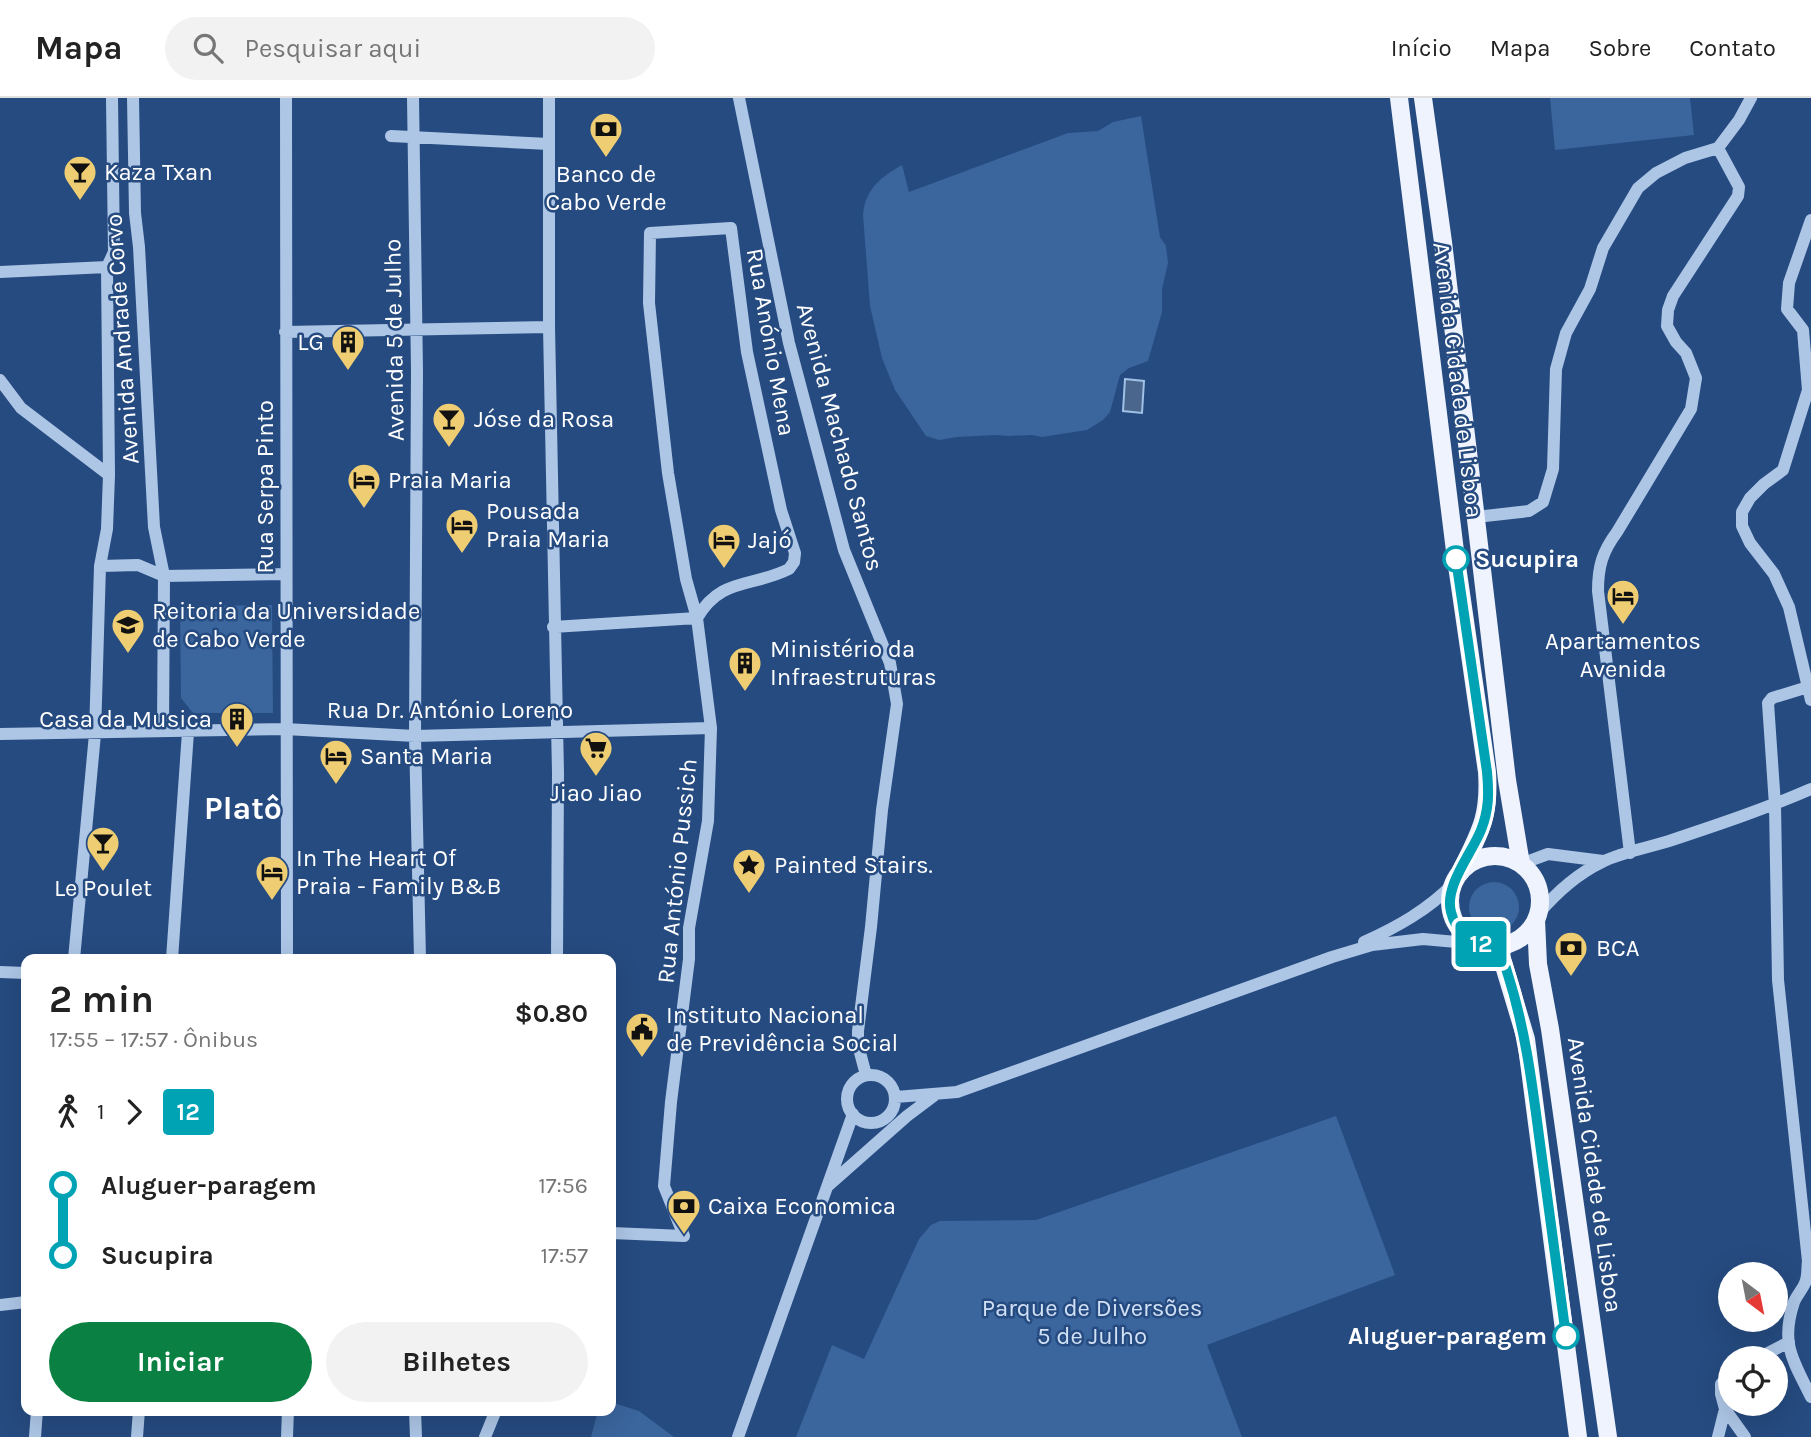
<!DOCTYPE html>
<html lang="pt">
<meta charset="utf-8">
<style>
:root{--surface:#fff;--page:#f2f2f2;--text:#222;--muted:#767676;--line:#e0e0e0;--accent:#0b8043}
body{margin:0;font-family:Karla,sans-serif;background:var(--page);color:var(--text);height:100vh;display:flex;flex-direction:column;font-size:26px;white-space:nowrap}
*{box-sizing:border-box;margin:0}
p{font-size:23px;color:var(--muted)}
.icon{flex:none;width:38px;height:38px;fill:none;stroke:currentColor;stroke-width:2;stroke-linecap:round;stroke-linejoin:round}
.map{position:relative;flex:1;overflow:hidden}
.panel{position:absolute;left:21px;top:856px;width:595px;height:462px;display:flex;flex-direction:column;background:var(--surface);border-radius:14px;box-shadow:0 7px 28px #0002}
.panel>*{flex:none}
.badge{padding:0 14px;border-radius:5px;font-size:24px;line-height:46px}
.needle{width:46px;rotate:148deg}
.buttons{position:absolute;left:1718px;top:1164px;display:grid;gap:14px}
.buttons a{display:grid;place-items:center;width:70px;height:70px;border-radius:50%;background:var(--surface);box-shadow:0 7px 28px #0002;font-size:35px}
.map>.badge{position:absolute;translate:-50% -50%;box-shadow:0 0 0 4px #fff}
.legs{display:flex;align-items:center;gap:10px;height:77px;padding:0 28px;font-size:23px}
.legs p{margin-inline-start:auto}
.headline{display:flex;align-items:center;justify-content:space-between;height:119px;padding:0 28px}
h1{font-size:38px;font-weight:700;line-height:52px}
.cta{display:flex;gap:14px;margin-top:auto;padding:14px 28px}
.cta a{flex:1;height:80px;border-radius:42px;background:var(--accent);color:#fff;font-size:28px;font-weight:700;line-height:80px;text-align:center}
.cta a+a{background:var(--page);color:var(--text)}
ul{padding:0 28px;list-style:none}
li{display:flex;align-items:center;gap:24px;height:70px;font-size:26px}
li i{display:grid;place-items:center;width:10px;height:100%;margin:0 9px;background:currentColor}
li i::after{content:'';width:18px;height:18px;margin:-9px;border:5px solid;border-radius:50%;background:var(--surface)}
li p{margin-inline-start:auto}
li:first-child i{background:linear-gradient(#0000 50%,currentColor 0)}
li:last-child i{background:linear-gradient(currentColor 50%,#0000 0)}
header{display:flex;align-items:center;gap:42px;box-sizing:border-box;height:98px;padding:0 35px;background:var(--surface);border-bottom:2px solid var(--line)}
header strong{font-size:33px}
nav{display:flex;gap:38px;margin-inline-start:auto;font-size:24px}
.search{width:490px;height:63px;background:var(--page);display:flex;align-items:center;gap:18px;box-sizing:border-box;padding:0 24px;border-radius:38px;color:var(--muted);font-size:26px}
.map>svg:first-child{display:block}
.green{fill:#3a659d}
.water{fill:#4b668c;stroke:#a1c0e6;stroke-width:2}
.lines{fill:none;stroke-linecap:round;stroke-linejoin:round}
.minor{stroke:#adc6e6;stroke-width:12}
.major{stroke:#eef3fd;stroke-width:18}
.line-1-casing{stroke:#fff;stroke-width:16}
.line-1{stroke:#00a3b4;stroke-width:10}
.stop-1-dot{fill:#fff;stroke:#00a3b4;stroke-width:3.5}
.labels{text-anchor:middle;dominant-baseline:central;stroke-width:5;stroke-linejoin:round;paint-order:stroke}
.poi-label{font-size:24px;fill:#fff;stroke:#264b80;text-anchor:start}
.street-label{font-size:24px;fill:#fff;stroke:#264b80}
.stop-label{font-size:24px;font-weight:bold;fill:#fff;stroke:#264b80;text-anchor:start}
.park-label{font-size:24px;fill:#d0e0f5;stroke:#264b80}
.district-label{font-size:32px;font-weight:bold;fill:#fff;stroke:#264b80}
</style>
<header>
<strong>Mapa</strong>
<div class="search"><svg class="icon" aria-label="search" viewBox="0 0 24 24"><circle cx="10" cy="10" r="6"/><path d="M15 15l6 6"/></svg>Pesquisar aqui</div>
<nav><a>Início</a><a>Mapa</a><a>Sobre</a><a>Contato</a></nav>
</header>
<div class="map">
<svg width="1811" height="1339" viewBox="0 0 1811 1339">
<rect width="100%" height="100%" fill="#264b80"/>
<path class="green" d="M1550,0h140l4,37 -139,15z
M1141,18l19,121 6,9 2,17 -6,26v23l-14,49 -19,7 -9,7 -10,37 -7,8 -16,10 -45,7 -10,-2 -23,1 -12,-1 -40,2 -18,3 -13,-4 -31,-46 -13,-32 -12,-52 -7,-91c2,-26 18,-38 39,-50l7,27 159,-59 30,-2 15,-9z
M272,507l1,108h-80l-12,-15 -1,-92z
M1469 809a25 25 0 1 1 50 0a25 25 0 1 1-50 0Z
M1336,1018l59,159 -188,70 35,92h-446l36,-92 32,14 55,-120 12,-14 9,-4 96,-1z
M611,1304l28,9 35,26h-83l7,-26 13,-1z"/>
<path class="water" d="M1125,281l19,2 -2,32 -19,-2z"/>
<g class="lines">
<path class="minor" d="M133,0l2,115 4,34 15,280 10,49 -1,155
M286,0l1,861
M413,0l4,273 -2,365 5,223
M549,0v229l9,446 -1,186
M739,0l50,245 55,207 46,113 7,41 -15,106 -11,117 -13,104v14l8,30
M391,38l158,8
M1811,122l-22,63 -2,26 16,21 5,60 -25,80 -19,14 -14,14 -8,14v14l8,17 24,31 15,33 22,93
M0,174l107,-5
M285,234l264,-5
M0,282l21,28 88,67
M1476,419l53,-6 14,-9 10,-33 3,-100 10,-36 24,-44 13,-41 35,-60 18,-15 29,-15 33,-10 21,-28 12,-22
M100,468l38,-1 26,11 122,-2
M553,529l144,-9
M1808,589l-36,11 -4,5 7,102 3,175 30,281c-1,7 0,16 -3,22 -3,7 -8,12 -11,19 -14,42 -1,58 17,95
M0,636l285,-5 130,7 296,-8
M1630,755l-32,-262c0,-24 4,-39 19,-59l74,-123 5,-31 -10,-25 -10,-11 -9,-16 1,-16 5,-14 65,-100 1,-9 -21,-39
M1521,766l27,-10 55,7
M1539,815c18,-21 38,-39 63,-51 20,-10 45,-14 67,-21 48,-16 96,-32 142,-52
M1364,844c33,-15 64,-32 90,-59
M74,861l21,-225 5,-168 7,-37 2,-54 -2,-208 7,-15 -2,-154
M172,861l16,-227
M0,874l26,1
M847 1001a24 24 0 1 1 48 0a24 24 0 1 1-48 0Z
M896,999l61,-5 375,-135 40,-12 51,-6 56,5
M829,1087l78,-69 28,-21
M611,1135l73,3 -20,-50 7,-84 18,-143v-31l19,-107 3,-93 -14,-110 -11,-39 -18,-106 -19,-170 1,-70 81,-5 16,124 34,158 14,43 -1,9 -5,7c-38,19 -68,8 -92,49
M0,1207l26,-3
M1758,1260l31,-16
M1725,1311l-4,-15v-10l10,-12
M415,1312l1,27
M35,1339l2,-27
M137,1339l2,-27
M287,1339l1,-27
M485,1339l11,-27
M738,1339l115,-323
M1718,1339l7,-28 20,28"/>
<path class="major" d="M1399,0l57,461 31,213c3,45 -7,60 -26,99
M1423,0l20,144 64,538 14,84
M1450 803a45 45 0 1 1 90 0a45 45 0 1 1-90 0Z
M1536,822l2,44 12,65 58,408
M1490,848l11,10 25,83 52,398"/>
</g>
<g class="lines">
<defs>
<path id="line-1" d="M1456,461l31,213c2,21 2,38 -6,58 -9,23 -37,56 -30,82 9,35 37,25 50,43 3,5 5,14 7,20 17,53 24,107 31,161 9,67 18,134 27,200"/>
</defs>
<use href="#line-1" class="line-1-casing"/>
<use href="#line-1" class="line-1"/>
</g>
<defs>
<symbol id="bank-pin" viewBox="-11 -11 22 30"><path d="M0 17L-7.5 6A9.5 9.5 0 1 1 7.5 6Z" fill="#efcd72" stroke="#264b80"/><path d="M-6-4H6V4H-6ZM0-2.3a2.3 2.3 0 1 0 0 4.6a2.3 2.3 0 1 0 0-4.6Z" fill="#111"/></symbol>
<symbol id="bar-pin" viewBox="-11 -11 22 30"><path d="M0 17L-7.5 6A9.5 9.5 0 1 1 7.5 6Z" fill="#efcd72" stroke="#264b80"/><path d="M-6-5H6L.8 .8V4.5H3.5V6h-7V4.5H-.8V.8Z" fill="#111"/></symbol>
<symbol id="building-pin" viewBox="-11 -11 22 30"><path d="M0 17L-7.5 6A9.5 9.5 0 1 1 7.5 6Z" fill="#efcd72" stroke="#264b80"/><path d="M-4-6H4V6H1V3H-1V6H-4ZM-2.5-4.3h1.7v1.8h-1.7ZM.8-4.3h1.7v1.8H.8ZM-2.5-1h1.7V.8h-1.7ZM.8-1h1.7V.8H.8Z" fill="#111"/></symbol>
<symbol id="hotel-pin" viewBox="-11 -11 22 30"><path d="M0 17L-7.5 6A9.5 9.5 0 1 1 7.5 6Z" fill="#efcd72" stroke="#264b80"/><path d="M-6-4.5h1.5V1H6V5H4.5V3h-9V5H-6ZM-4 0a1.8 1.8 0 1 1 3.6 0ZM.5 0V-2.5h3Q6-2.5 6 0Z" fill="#111"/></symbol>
<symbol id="university-pin" viewBox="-11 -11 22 30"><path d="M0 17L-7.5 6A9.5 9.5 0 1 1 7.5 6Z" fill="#efcd72" stroke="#264b80"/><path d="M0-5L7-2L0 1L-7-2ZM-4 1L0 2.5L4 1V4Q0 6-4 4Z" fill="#111"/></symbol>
<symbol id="supermarket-pin" viewBox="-11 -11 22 30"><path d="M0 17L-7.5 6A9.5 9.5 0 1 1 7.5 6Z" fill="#efcd72" stroke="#264b80"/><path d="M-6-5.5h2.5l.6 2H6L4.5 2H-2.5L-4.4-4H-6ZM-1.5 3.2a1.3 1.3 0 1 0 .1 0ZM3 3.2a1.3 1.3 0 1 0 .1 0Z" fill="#111"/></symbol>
<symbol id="sight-pin" viewBox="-11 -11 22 30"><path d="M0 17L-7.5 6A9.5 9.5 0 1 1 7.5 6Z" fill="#efcd72" stroke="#264b80"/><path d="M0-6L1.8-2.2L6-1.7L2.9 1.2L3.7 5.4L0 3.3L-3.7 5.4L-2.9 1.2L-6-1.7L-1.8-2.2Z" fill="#111"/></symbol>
<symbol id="civic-pin" viewBox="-11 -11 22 30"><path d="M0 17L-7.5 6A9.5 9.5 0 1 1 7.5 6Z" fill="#efcd72" stroke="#264b80"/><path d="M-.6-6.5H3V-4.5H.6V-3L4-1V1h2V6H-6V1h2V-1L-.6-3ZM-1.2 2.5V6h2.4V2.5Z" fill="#111"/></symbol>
</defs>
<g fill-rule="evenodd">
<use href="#bank-pin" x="587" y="12" width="38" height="52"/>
<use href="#bar-pin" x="61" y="55" width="38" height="52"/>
<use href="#building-pin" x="329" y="225" width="38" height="52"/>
<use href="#bar-pin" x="430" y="302" width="38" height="52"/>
<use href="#hotel-pin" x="345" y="363" width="38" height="52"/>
<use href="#hotel-pin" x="443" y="408" width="38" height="52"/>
<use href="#hotel-pin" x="705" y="423" width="38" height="52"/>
<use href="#hotel-pin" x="1604" y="479" width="38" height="52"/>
<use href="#university-pin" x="109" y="508" width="38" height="52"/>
<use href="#building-pin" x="726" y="546" width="38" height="52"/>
<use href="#building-pin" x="218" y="602" width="38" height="52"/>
<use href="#supermarket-pin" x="577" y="631" width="38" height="52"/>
<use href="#hotel-pin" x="317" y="639" width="38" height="52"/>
<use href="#bar-pin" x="84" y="726" width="38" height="52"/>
<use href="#sight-pin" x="730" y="748" width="38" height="52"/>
<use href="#hotel-pin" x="253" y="755" width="38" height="52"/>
<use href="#bank-pin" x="1552" y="831" width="38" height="52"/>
<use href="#civic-pin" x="623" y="912" width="38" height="52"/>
<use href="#bank-pin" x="665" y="1089" width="38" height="52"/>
</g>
<g class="stop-1-dot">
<circle cx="1456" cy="461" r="12"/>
<circle cx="1566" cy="1238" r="12"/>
</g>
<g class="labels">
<g class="poi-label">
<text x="104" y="74">Kaza Txan</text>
<text x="606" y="76" text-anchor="middle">Banco de<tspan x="606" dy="28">Cabo Verde</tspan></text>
<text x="324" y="244" text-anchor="end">LG</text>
<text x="474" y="321">Jóse da Rosa</text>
<text x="388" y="382">Praia Maria</text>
<text x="486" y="413">Pousada<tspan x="486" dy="28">Praia Maria</tspan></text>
<text x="748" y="442">Jajó</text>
<text x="152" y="513">Reitoria da Universidade<tspan x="152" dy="28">de Cabo Verde</tspan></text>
<text x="1623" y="543" text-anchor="middle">Apartamentos<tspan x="1623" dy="28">Avenida</tspan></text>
<text x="770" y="551">Ministério da<tspan x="770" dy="28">Infraestruturas</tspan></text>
<text x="212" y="621" text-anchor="end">Casa da Musica</text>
<text x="360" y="658">Santa Maria</text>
<text x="596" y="695" text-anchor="middle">Jiao Jiao</text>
<text x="296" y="760">In The Heart Of<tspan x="296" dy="28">Praia - Family B&amp;B</tspan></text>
<text x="774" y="767">Painted Stairs.</text>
<text x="103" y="790" text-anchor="middle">Le Poulet</text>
<text x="1596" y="850">BCA</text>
<text x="666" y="917">Instituto Nacional<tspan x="666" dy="28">de Previdência Social</tspan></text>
<text x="708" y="1108">Caixa Economica</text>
</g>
<g class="street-label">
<text transform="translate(122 241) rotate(-94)">Avenida Andrade Corvo</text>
<text transform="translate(394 242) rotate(-91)">Avenida 5 de Julho</text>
<text transform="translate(771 244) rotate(80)">Rua Anónio Mena</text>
<text transform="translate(1458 282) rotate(83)">Avenida Cidade de Lisboa</text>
<text transform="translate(840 339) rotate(75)">Avenida Machado Santos</text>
<text transform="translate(265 389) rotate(-90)">Rua Serpa Pinto</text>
<text x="450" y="612">Rua Dr. António Loreno</text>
<text transform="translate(677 773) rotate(-84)">Rua António Pussich</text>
<text transform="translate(1595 1077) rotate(82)">Avenida Cidade de Lisboa</text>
</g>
<g class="stop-label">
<text x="1475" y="461">Sucupira</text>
<text x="1547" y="1238" text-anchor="end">Aluguer-paragem</text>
</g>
<g class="park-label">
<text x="1092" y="1210">Parque de Diversões<tspan x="1092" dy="28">5 de Julho</tspan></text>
</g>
<g class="district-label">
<text x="243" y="710">Platô</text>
</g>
</g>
</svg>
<div class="buttons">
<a><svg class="needle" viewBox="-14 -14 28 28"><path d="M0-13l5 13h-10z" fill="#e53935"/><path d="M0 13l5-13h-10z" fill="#767676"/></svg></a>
<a><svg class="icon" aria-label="locate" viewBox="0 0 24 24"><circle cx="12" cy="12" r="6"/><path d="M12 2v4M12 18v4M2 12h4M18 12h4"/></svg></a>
</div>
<b class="badge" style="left:1481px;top:846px;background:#00a3b4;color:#fff">12</b>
<section class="panel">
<div class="headline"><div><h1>2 min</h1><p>17:55 – 17:57 · Ônibus</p></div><b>$0.80</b></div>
<div class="legs"><svg class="icon" aria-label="walk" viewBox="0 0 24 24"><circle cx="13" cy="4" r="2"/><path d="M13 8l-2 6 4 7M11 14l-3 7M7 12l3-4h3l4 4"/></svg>1<svg class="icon" aria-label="forward" viewBox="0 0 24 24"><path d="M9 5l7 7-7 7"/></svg><b class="badge" style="background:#00a3b4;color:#fff">12</b></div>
<ul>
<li><i style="color:#00a3b4"></i><b>Aluguer-paragem</b><p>17:56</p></li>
<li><i style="color:#00a3b4"></i><b>Sucupira</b><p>17:57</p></li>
</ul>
<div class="cta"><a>Iniciar</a><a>Bilhetes</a></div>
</section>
</div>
